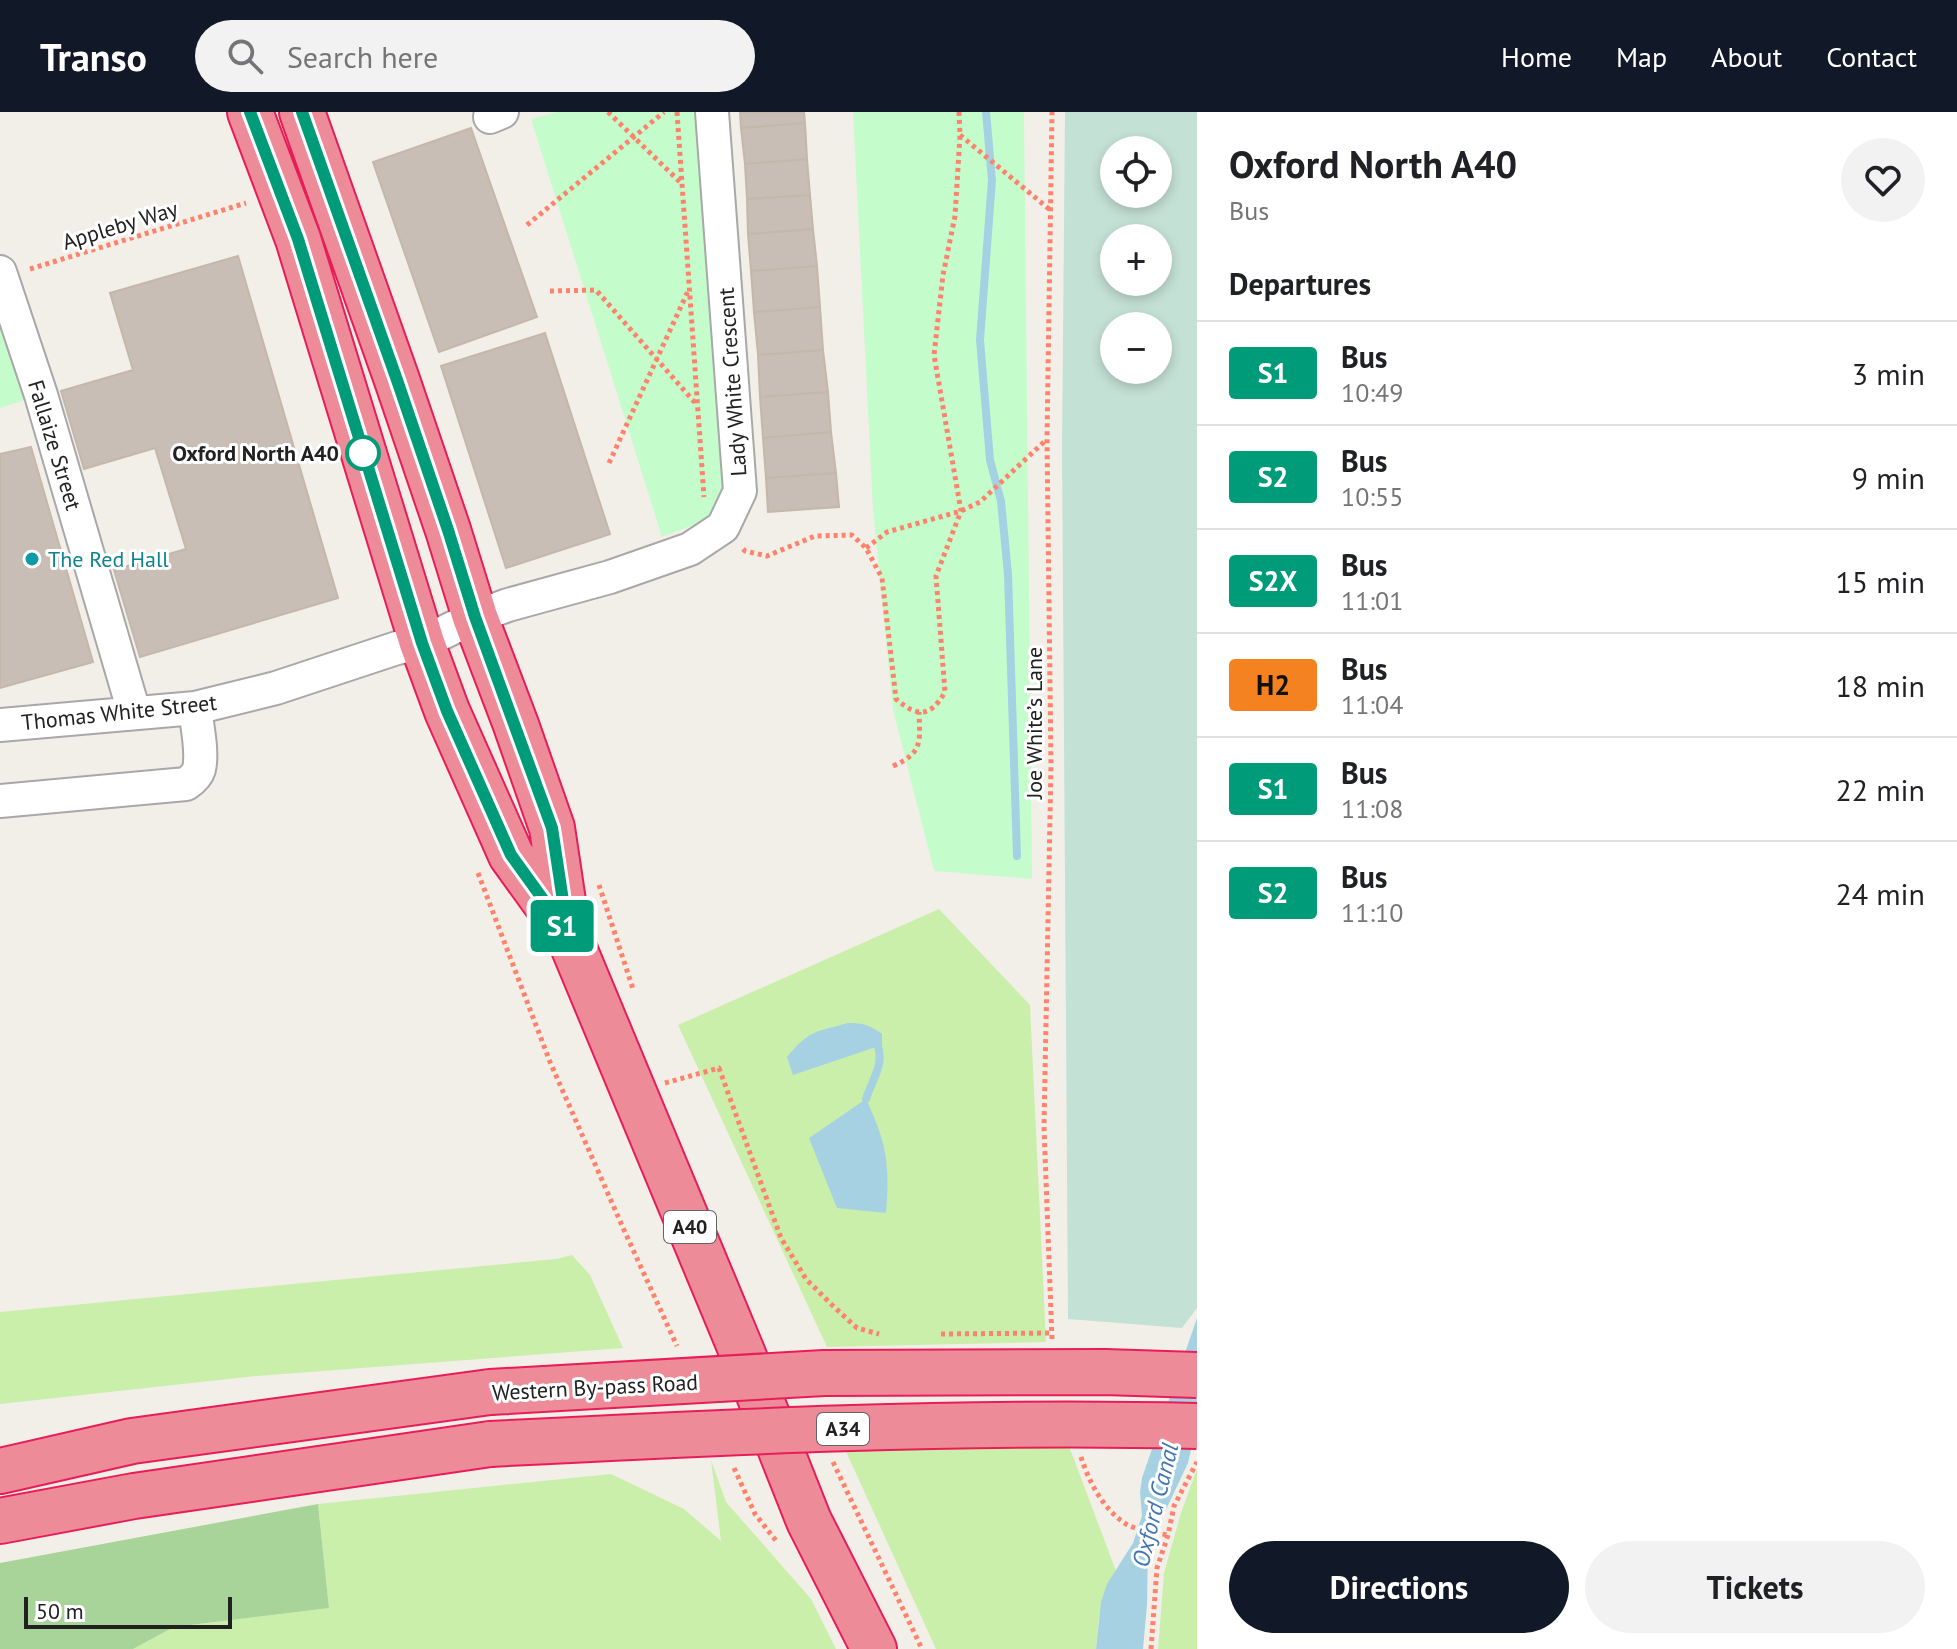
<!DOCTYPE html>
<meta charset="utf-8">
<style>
:root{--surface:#fff;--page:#f2f2f2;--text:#202124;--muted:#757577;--line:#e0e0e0;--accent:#111827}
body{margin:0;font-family:"PT Sans",sans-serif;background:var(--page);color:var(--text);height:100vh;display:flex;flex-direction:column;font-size:30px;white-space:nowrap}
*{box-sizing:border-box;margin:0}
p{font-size:26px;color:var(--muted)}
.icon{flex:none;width:44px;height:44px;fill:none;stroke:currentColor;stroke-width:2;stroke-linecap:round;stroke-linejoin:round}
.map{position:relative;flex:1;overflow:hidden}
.drawer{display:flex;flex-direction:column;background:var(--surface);width:760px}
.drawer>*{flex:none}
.badge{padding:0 16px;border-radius:6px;font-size:28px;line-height:52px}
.buttons{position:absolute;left:1100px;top:24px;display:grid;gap:16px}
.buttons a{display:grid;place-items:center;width:72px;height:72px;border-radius:50%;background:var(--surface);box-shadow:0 4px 12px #0003;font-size:40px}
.scale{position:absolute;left:24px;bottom:20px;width:208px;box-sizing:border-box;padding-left:8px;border:4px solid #212121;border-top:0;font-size:22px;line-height:28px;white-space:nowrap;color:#212121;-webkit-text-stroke:6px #fff;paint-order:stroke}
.map>.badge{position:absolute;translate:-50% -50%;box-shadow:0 0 0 4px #fff}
h2{padding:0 32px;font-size:30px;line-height:72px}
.round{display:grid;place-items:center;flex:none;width:84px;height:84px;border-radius:42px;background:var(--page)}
.headline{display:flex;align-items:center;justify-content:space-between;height:136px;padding:0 32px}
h1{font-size:38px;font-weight:700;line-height:60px}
.primary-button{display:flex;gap:16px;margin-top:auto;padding:16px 32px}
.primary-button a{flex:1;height:92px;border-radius:48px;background:var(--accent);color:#fff;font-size:32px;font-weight:700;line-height:92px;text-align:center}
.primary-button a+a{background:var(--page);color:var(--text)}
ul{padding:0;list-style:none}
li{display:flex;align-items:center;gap:24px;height:104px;padding:0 32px;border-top:2px solid var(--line)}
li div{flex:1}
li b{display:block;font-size:30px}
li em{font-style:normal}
li .badge{min-width:88px;font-weight:700;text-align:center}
header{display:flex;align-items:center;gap:48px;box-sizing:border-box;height:112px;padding:0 40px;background:var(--accent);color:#fff}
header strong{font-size:38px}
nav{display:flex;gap:44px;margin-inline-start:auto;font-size:28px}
.search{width:560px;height:72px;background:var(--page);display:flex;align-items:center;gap:20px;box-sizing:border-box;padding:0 28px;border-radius:44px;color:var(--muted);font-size:30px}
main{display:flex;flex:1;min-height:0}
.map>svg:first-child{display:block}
.grass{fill:#c9efab}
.forest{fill:#a8d49a}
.wetland{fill:#c4e1d5;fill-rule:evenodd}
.park{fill:#c4fdcb}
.water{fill:#a6d1e2}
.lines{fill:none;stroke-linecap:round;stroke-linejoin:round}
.stream{stroke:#a6d1e2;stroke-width:8}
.building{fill:#c8beb6;stroke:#c5b7a9;stroke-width:2}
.minor-casing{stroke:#a8a8a8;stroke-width:36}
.highway-casing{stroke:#e81d58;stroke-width:48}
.path{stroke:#ff826c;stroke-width:5;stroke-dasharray:4 4;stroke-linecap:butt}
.minor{stroke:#fff;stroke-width:32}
.highway{stroke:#ee8b99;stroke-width:44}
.highway-bridge-casing{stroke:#e81d58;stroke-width:48;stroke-linecap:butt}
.highway-bridge{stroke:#ee8b99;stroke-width:44}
.line-casing{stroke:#fff;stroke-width:18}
.line{stroke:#009b79;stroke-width:12}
.stop-dot{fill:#fff;stroke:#009b79;stroke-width:4}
.culture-dot{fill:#0f9aa8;stroke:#fff;stroke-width:3}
.labels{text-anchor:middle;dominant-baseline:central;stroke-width:6;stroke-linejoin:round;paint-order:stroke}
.shield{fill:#fff;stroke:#646464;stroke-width:2}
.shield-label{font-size:20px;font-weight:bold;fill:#212121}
.street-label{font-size:22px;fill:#212121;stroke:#fff}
.stop-label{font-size:22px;font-weight:bold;fill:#212121;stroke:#fff;text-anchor:end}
.culture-label{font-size:22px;fill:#0d838f;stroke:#fff;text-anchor:start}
.water-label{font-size:24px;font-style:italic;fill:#4275b1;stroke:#fff}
</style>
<header>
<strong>Transo</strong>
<div class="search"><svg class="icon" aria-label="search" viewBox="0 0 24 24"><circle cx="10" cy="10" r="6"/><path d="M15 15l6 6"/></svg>Search here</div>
<nav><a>Home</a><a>Map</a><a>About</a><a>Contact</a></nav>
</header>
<main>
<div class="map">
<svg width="1197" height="1537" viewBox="0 0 1197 1537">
<rect width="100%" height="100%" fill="#f2efe8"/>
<path class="grass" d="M939,797l91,96 16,337 -219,5 -149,-322z
M572,1143l18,20 33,73 -366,28 -257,28v-92l556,-53z
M1066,1326l50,133c-17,23 -17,50 -20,78h-160l-93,-204z
M711,1348l15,42 85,97 25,50h-703l41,-22 155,-19 -11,-104 293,-30 73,35 37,32z
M1197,1357v180h-39l6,-76 17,-60z"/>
<path class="forest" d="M318,1392l11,104 -155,19 -41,22h-133v-86z"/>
<path class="wetland" d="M1065,0h132v1196l-15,20 -114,-9 -6,-869zM1114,38h44v44h-44zM1114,126h44v44h-44zM1114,214h44v44h-44z"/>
<path class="park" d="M557,0h144l28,380 -15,25 -52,20 -131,-418z
M853,0h171l8,767 -98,-8 -41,-161 -20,-200z
M0,160l41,123 -41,13z"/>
<path class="water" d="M848,911c15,0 22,2 34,11v11l-89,30 -6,-18c22,-27 29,-25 61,-34z
M866,987c21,45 24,65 20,114l-49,-5 -28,-70z
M1197,1206v105l-9,40 -25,53 -8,5 -7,20 -1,64 -4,44h-47l5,-47 6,-18 26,-41 9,-27 -2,-24 2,-14z"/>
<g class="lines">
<path class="stream" d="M986,0l6,68 -12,160 10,120 11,41 7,73 9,282
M866,987c6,-19 18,-33 12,-53"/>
</g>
<path class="building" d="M740,0h64l1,11 -64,5z
M805,11l2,36 -62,5 -4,-36z
M471,16l66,189 -98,35 -66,-190z
M807,47l3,36 -63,4 -2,-35z
M810,83l3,34 -65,5 -1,-35z
M813,117l4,37 -66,5 -3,-37z
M238,144l100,342 -198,59 -26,-87 72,-21 -31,-101 -71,21 -23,-78 72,-21 -23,-77z
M817,154l3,41 -66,5 -3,-41z
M820,195l3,43 -65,5 -4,-43z
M545,221l65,201 -104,34 -65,-202z
M823,238l5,42 -68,5 -2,-42z
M828,280l3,40 -68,6 -3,-41z
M831,320l5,41 -70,5 -3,-40z
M31,335l62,215 -93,26v-234z
M836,361l3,34 -71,5 -2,-34z"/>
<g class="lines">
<defs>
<path id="minor" d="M490,5l12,-5
M0,160l41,123 93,317
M0,613l195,-17 81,-20 121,-40 25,-5 53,-26 33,-12 102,-28 80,-28 33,-22 17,-36 -28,-379
M0,689l186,-17c6,-4 11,-8 13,-15 4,-16 -2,-44 -4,-61"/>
<path id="highway" d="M250,0l48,127 124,404 25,68 64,144 57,79 174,418 67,169 65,128
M302,0l95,268 51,150 27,87 41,108 36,103 15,100
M0,1359l132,-30 358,-49
M0,1409l134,-25 356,-52"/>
</defs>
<use href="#minor" class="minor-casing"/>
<use href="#highway" class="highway-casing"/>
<path class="path" d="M608,0l73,71
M677,0l27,385
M960,23l89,74
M527,113l137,-113
M30,157l216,-66
M550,179l46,-1 101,115
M609,351l80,-174
M866,436l21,-16 74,-21 19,-9 66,-62
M743,437l2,2 22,5 48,-20 37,-1 14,13 16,30 14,121c21,18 34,19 49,-7l-9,-116 25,-65 -27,-156 9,-80 12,-59 5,-81 -1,-23
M893,654c30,-13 27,-24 26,-54
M478,761l72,189 74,168 53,116
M599,773l34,104
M665,971l54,-15 62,170 25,41 26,26 25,23 22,6
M941,1222l110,-1
M1052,1227l-8,-212 7,-362 -4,-326 5,-327
M1081,1345c8,25 22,52 45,67 10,6 30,9 42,11
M833,1350l89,187
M734,1356l21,46 22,28
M1151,1537l6,-81 11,-33 6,-29 23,-44"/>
<use href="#minor" class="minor"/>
<use href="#highway" class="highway"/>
<defs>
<path id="highway-bridge" d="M490,1280l334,-19 281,-1 92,3
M490,1332c235,-12 471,-24 707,-18"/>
</defs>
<use href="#highway-bridge" class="highway-bridge-casing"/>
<use href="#highway-bridge" class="highway-bridge"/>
</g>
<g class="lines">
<defs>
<path id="line" d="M250,0l48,127 124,404 25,68 64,144 57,79 -16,-106 -77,-211 -27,-87 -51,-150 -95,-268"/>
</defs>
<use href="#line" class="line-casing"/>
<use href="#line" class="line"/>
</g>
<circle class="stop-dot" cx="363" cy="341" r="16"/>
<circle class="culture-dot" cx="32" cy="447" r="8"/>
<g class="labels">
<g class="shield">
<rect x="664" y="1099" width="52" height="32" rx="6"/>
<rect x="817" y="1301" width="52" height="32" rx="6"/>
</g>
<g class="shield-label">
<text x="690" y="1115">A40</text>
<text x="843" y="1317">A34</text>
</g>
<g class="street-label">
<text transform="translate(120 113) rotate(-17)">Appleby Way</text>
<text transform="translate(732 270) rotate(-94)">Lady White Crescent</text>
<text transform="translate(55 333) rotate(73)">Fallaize Street</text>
<text transform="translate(119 600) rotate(-6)">Thomas White Street</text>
<text transform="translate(1034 611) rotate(-90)">Joe White’s Lane</text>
<text transform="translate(595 1275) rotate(-3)">Western By-pass Road</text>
</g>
<g class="stop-label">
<text x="339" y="341">Oxford North A40</text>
</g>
<g class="culture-label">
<text x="48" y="447">The Red Hall</text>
</g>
<g class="water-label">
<text transform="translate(1155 1393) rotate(-76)">Oxford Canal</text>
</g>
</g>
</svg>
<div class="buttons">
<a><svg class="icon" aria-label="locate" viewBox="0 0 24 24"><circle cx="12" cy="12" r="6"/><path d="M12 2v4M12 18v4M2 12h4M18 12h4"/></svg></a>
<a>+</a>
<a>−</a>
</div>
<div class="scale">50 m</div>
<b class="badge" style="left:562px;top:814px;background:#009b79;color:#fff">S1</b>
</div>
<section class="drawer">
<div class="headline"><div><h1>Oxford North A40</h1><p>Bus</p></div><a class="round"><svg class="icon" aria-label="heart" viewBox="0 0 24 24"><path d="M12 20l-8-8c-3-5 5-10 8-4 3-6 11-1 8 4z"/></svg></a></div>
<h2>Departures</h2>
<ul>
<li><span class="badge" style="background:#009b79;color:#fff">S1</span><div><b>Bus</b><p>10:49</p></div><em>3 min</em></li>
<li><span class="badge" style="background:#009b79;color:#fff">S2</span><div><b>Bus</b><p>10:55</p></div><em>9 min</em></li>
<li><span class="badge" style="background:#009b79;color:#fff">S2X</span><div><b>Bus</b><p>11:01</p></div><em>15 min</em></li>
<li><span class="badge" style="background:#f58220;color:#111">H2</span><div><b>Bus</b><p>11:04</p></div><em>18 min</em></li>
<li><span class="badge" style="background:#009b79;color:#fff">S1</span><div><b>Bus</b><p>11:08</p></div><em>22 min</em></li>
<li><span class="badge" style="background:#009b79;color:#fff">S2</span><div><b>Bus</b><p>11:10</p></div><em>24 min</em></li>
</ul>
<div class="primary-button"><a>Directions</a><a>Tickets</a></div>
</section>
</main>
